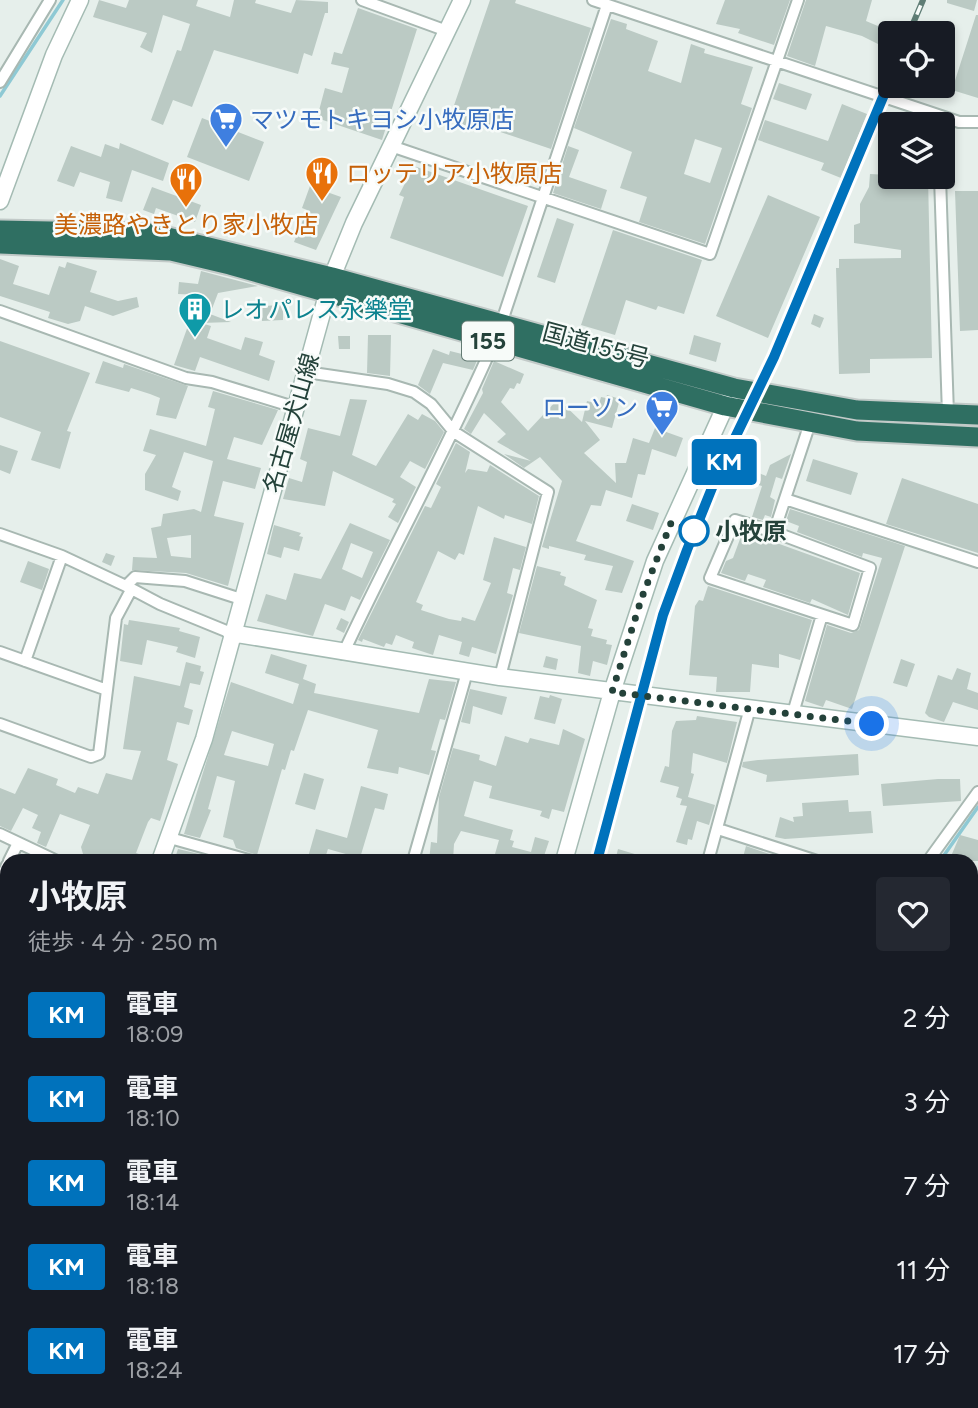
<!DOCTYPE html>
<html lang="ja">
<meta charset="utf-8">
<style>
:root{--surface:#171b24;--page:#242831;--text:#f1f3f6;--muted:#9ea1a6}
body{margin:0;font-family:Figtree,"Noto Sans JP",sans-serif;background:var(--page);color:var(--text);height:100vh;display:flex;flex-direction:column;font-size:26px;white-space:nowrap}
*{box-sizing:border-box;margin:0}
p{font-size:23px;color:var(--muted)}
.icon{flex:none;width:38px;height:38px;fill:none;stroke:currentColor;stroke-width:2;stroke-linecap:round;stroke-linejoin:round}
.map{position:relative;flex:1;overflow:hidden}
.side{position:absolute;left:0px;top:854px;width:978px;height:555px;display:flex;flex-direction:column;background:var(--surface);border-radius:21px 21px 0 0;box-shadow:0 4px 10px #0003}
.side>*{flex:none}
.badge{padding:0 14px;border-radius:5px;font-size:24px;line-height:46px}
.tools{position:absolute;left:878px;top:21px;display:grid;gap:14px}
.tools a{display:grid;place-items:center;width:77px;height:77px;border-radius:7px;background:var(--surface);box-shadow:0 4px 10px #0003;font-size:35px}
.you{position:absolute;width:35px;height:35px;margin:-18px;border:5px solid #fff;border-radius:50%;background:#1a73e8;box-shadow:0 0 0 10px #1a73e833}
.map>.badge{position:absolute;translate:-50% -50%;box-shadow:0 0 0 4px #fff}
.round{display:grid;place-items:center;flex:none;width:74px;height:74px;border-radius:7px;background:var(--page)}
.summary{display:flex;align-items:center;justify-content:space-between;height:119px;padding:0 28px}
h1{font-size:33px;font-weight:700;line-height:52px}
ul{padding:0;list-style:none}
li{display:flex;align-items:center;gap:21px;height:84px;padding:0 28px}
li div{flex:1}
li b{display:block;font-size:26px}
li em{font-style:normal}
li .badge{min-width:77px;font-weight:700;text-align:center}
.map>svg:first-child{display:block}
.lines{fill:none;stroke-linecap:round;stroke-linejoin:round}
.stream{stroke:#8ec9d4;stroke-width:3.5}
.building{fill:#bbcac4;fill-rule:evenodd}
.street-casing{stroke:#a8b8b2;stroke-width:14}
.secondary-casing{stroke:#a4bbb3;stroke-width:19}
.highway-casing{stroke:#c2cac8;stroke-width:23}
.street{stroke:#fff;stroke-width:10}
.secondary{stroke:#fff;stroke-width:16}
.highway{stroke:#2f6f62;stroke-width:19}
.rail-casing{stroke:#5f7d75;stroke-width:6}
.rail{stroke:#f7fbf9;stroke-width:3.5;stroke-dasharray:10;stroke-linecap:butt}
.highway-bridge-casing{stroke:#c2cac8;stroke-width:23;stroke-linecap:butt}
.highway-bridge{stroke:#2f6f62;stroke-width:19}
.line-casing{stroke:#fff;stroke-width:16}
.line{stroke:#0072bc;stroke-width:10}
.walk{stroke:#24423a;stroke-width:7;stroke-dasharray:0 12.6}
.stop-dot{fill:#fff;stroke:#0072bc;stroke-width:3.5}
.labels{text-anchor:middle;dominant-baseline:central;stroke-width:5;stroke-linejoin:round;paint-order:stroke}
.shield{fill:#f7fbf9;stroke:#637a73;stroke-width:2}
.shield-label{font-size:23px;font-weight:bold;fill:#24423a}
.shop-label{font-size:24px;fill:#366cbe;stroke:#f7fbf9;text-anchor:start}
.food-label{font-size:24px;fill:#c56008;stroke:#f7fbf9;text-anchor:start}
.culture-label{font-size:24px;fill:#0d838f;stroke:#f7fbf9;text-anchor:start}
.street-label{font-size:24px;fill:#24423a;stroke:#f7fbf9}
.stop-label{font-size:24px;font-weight:bold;fill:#24423a;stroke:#f7fbf9;text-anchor:start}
</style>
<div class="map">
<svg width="978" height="1408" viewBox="0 0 978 1408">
<rect width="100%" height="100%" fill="#e6efeb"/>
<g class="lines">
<path class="stream" d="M0,96l63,-96
M940,861l38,-54
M971,1265l7,3
M726,1402l1,6
M220,1408l14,-6
M654,1408l2,-6"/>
</g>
<path class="building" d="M99,0l27,8 3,-8h69l-2,6 34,11 4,-17h22l-1,3 36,10 5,-13 32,2v11h-3l-13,43 -8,-3 -6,21 -84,-24 -22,57 -19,-7 -10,25 -12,-5 26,-70 4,1 9,-27 -27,-9 -11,38 -12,-6 7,-14 -54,-16z
M490,0h26l-1,3 76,25 -40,121 -77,-26 -1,5 -24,-8z
M725,0h65l-16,45 -36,-12 2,-4 -24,-5z
M806,0h66l-6,21 26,11 -6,16 -24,-12 -36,-10 -11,40 -28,-10z
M947,0h30l-3,11 -27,-8z
M358,8l59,21 -35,111 -65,-22 8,-30 17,5 7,-25 -18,-4 3,-12 8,2z
M976,15h2v83l-26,-8z
M611,19l16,5 -1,5 32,12 -10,30 33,12 10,-39 14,5 -1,4 49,14 -12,37 11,4 -47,136 -66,-22 8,-25 -27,-9 12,-36 -58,-24zM695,139l27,9 -12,35 -26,-9z
M779,83l33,11 -6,16 -33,-11z
M842,104l25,10 -26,64 -20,-8 3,-7 -66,-23 7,-20 63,21z
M202,118l62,24 -15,39 -62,-24z
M120,143l49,20 -6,18 -31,-11 -10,32 -16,-4 4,-16 -30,-10 -6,15 -17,-6 14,-35 30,11 4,-13 14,5z
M568,146l11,4 -10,27 38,13 -6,19 -48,-16z
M414,166l114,40 -25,71 -113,-39 14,-41 -5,-2z
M870,174l58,3 4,181 -62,1v14l-31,1 -3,-106h3v-9l62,-1v-8l-47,-7v-18l6,-2v-19l9,-17z
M310,186l31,11 -25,53 -22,-8 13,-32 -5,-2z
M152,187l49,18 -6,17 -39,-14 -2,6 -11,-4z
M955,191h23v139l-18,1z
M768,195l52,22 -52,121 -52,-22z
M557,218l17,6 -19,59 -18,-6z
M613,230l89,30 -18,54 -26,-8 -2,4 -30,-10 -11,35 -34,-10z
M0,259l19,7 -6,18 36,11 10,-29 6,2 2,-6 30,9 -7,21 28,9 19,-4 2,10 -26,9 -28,-10 -5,15 -12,3 -20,-6 2,-6 -50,-16z
M201,271l57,15 -40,7 -8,21 21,8 -30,1 10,3 -4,12 34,12 4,-13 18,5 -4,13 16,6 -6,20 -69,-24 -5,14 -21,-6 25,-70 -21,-1 1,-12 19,2z
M283,305v15l-21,1v-15z
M814,314l10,4 -4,10 -9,-4z
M368,335h23l-1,41 -23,-3z
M694,335l27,8 -5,19 -27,-8z
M338,336h12v13h-11z
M0,341l90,32 -23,58 4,1 -11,37 -29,-9 10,-28 -41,-15z
M433,349l16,6 1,-4 28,7 -5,12 -30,-7 -13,31 -12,-9z
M103,361l20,7 1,-4 64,22 -12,33 -20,-4 4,-17 -10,-4 -19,-6 -2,4 -34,-9z
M494,361l30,13 -4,10 -3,-1 -3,6 -4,-1 -9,14 27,29 30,-32 24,23 5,-21 12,3 2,-7 5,1 1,-3 13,4 -8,29 -27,-7 15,19 -16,13 32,30 -1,-20h11l7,-25 16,5 6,-15 28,10 -7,19 -24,-8 -7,26 -7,-1 -6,24 -26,-8 -5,16 -10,-1 -15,36 58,20 -12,32 -17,-3 8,-24 -29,-6 2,-5 -37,-9v3l-7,-2 20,-66 -22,-24 -16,11 -20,-14 27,7 -34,-19 9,-8 -22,-21 -13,21 -7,-5 19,-36 -1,-4z
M213,391l65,19 -16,35 -28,-8 -7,22 34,9 -6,21 -32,-8 -9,35 30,7 -16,63 -42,-13 -54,-3 1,-13 24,1 -6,-30 10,-2 2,-12 31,-5 7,3 12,-51 -29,-9 -12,35 9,4 -3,10 -33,-11v-16l11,-19 -13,-4 7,-22 56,17 9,-37 -7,-2zM191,535v23l-20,-2 -4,-18z
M350,399l17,1 -15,55 24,11 32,-52 10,6 4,-6 13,7 9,11 -19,37 -15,-8 -10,16 16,10 -18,36 -10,-6 8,-13 -4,-2 2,-3 -61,-28 -8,35 -42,-7 6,-21 13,4 5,-20 -7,-3 8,-31 32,8z
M456,443l14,9 -5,21 3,-4 19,3 3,-7 49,31 -7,28 -27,-9 -1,4 -26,-13 -14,49 -5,-2 -4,7 -17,-9 -22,51 7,3 -2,5 28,9 12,2 1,-4 13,4 16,-38 -8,-3 11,-43 32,10 -6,23 -7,-2 -6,25 6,2 -17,59 -24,-7 -3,10 -10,-3 3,-12 -23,-7 -6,20 -21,-7 2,-6 -18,-7 -4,10 -6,-2 -2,4 -21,-8 -1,3 -4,-2 67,-134 6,2 10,-21 -5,-3z
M0,445l18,6 -8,23 -10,-4z
M791,454l-9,25 -6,-2 -6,20 5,3 -4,17 -6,-2 -2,5 -11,-3 10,-31 -7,-2 4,-11 7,3 4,-11z
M813,459l45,14 -7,22 -45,-14z
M902,478l76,26v49l-92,-29z
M632,504l27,9 -6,17 -27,-9z
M790,509l115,37 -53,163 -26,-9 -3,7 -18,-6 22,-76 24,8 8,-3 23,-72 -19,-5 -1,4 -65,-25 2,-6 -13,-5z
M350,523l40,17 -30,60 -9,-4 -6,15 -20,-7 -12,32 -56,-15 9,-27 20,6 8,-27 27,6zM351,543l22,9 -11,26 -20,-9z
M274,525l27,8 -2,3 4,1 -4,14 -15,-4 -3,11 -14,-4z
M743,531l117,42 -12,42 -36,-16 -2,4 -47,-16 3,-7 -18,-6 -3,7 -24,-8 5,-12 7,-3z
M106,553l9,3 -4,10 -9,-4z
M28,561l21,8 -7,21 -22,-8z
M537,566l24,6 -1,3 6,2 -2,8 33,15 -9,28 5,1 -2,7 16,4 -1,4 6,1 -5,20 -14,-4 -3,15 -12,-3 3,-27 -62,-13z
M708,586l104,34 -12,40 -21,-6v14l-27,-4 -2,28h-34l1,-15 -28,-2 6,-69 4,-6 4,1z
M341,618l8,4 -5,11 -8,-4z
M129,620l51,8 -1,3 21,6 -5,21 -19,-6 2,-5 -31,-7 -5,25 -22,-4 4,-37 4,1z
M271,654l36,11 -4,14 13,5 -2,9 105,20 10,-34 27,3 -11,38 -5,-1 -9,31 5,1 -7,24 -30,-8 -1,7 -31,-6 11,-38 -70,-20 -14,41 -3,-1 -6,20 -3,-1 -25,86 -21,-7 -3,-8 -10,-3 12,-56 -18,-5 -9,33 3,1 -11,28 -16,-4 47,-152 62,22 6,-20 -34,-11zM232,731l42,13 -6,22 -44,-11z
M546,656l12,3 -2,11 -13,-3z
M901,659l14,5 -8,23 -14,-4z
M186,662l15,4 -1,5 4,1 -4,13 -10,-2 -6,24 9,3 -4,15 -12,-3 -10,38 11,4 -18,57 -9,-3 -3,4 -12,31 14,5v3h-65l-4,-14 9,-22 -30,-11 -14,33 -9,-4 4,-11 -9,-4 6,-13 -15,-7 -12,23 -11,-5v-38l15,6 13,-26 30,11 -2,6 19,8 3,-6 20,7 8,-21 26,7 9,-29 -18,-2 11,-73 46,10z
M957,668l14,5 -4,16 11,4v17l-25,-8 -9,20 -15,-5 -4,-4 13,-38 14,5z
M470,689l37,8 -5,18 -29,-9 -3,18 -9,-2z
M550,695l12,4 -7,25 -21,-5 6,-23 9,2z
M697,716l40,6 -10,41 -34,-10 -2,20 3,1 -6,23 27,8 -6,20 -12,-4 -5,19 -4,-1 -1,6 -11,-3 11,-36 -7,-1 2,-6 -6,-2 3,-10 -19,-5 5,-16 4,1 3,-36 4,-10 20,-1z
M563,729l22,10 -21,73 -12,-3 -3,10 -9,-3 2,-5 -53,-13 3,-12 -18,-5 -10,35 49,14 -3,10 4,1 -2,6 19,5 4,-15 14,4 -5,15 7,2 -1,3h-57l6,-21 -38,-9 -7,13 -1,17h-24l2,-19 6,1 2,-46 14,-49 27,7 -1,5 17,6 9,-30 23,7 2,-5 29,7z
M858,754l1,21 -93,7 1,-7 -25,-8 1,-5 15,-2z
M304,773l20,6 -9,31 -20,-6z
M938,779h22l1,22 -78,5 -2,-22z
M361,786l27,8 -4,16 -9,-2 -15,50 -32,-9 -4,12 -16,-4 8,-28 31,9z
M848,800l1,12 22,-1 2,22 -88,6 -10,-2 5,-20 14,5 -1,-5 10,-1 -1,-13z
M960,835l18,5v21h-29z
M746,846l26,9 -2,6h-28z
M178,849l21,5 -1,7h-24z
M618,849l30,9v3h-33z"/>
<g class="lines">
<defs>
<path id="street" d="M362,0l85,31
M593,0l366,122h19
M0,82l50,-82
M391,146l319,108 88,-254
M940,177l8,237
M0,311l186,67 26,4 82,25
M501,324l106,-319
M306,372l82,12 26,8 17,12 23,28 94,60 -48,185
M785,499l193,63
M774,532l-39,-12 -25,58 143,47 17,-57 -96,-36 36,-109
M0,534l62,22 64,30 9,-9 50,4 56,18
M126,586l34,18 71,29
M0,652l107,38
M343,654c49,-105 105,-206 151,-312
M25,661l37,-105
M793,713l29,-98
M0,724l91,33 8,-3 17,-136 15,-28
M718,829l99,32
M0,834l57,27
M170,838l82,23
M9,861l9,-18
M413,861l54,-189
M708,861l42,-153
M928,861l50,-69
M0,880l7,-15
M971,887l7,4
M0,1037l7,-14
M971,1068l7,2
M0,1138l7,1
M971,1184l7,-24
M0,1197l7,2
M0,1220l7,2
M971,1257l7,2
M971,1345l7,2
M558,1402l20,6 2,-6
M959,1402l19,5
M54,1408l1,-6
M104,1408l2,-6
M203,1408l14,-6
M513,1408l2,-6
M840,1408l2,-6"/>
<path id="secondary" d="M0,201l54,-146 26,-55
M231,633l269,44 478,60
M160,861l44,-122 128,-462 22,-54 108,-223
M564,861l48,-169 43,-131 75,-165
M360,1408l4,-6
M786,1408l3,-6"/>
<path id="highway" d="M0,230l151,3 181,44 402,111 123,22 121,5
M0,244l171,7 59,14 495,141 132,25 121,6
M0,1155l7,1
M971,1362l7,2
M971,1387l7,1"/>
</defs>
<use href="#street" class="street-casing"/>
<use href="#secondary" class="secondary-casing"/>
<use href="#highway" class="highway-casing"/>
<use href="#street" class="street"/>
<use href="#secondary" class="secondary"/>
<use href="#highway" class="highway"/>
<defs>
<path id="rail" d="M909,33l14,-33
M597,861l66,-246 30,-83 81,-175 117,-279
M399,1408l4,-6"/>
</defs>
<use href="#rail" class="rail-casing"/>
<use href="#rail" class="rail"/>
<defs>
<path id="highway-bridge" d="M0,1180l7,1"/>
</defs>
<use href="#highway-bridge" class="highway-bridge-casing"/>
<use href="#highway-bridge" class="highway-bridge"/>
</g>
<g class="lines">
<defs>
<path id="line" d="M597,861l66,-246 24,-65 31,-77 56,-116 117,-279"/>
</defs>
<use href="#line" class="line-casing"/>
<use href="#line" class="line"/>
<path class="walk" d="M694,531l-23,-8 -29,74 -30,95 260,32"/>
</g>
<defs>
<symbol id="supermarket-pin" viewBox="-11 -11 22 30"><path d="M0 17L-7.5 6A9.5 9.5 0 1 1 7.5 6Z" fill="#3f7fe0" stroke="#f7fbf9"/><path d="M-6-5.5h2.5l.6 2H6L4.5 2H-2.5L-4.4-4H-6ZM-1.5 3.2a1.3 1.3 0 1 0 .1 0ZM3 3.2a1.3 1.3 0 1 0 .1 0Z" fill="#fff"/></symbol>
<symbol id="restaurant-pin" viewBox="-11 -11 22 30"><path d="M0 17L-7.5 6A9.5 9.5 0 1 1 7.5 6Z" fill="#e8710a" stroke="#f7fbf9"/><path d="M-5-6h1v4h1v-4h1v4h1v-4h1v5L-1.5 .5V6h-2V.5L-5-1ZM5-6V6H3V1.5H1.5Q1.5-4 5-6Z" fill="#fff"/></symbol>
<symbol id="building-pin" viewBox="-11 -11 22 30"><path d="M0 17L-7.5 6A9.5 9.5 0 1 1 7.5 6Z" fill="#0f9aa8" stroke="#f7fbf9"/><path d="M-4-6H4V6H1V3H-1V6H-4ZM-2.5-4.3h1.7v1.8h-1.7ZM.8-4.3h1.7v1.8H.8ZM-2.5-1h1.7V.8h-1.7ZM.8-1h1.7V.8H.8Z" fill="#fff"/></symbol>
</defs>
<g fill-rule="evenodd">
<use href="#supermarket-pin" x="207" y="100" width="38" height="52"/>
<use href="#restaurant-pin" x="303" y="154" width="38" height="52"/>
<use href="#restaurant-pin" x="167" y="160" width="38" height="52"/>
<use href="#building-pin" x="176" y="290" width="38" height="52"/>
<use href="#supermarket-pin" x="643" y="388" width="38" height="52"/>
</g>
<circle class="stop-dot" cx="694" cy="531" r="14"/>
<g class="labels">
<rect class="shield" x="462" y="321.5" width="52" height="39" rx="5"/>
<g class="shield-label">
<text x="488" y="341">155</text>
</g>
<g class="shop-label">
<text x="250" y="119">マツモトキヨシ小牧原店</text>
<text x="638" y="407" text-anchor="end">ローソン</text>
</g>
<g class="food-label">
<text x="346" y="173">ロッテリア小牧原店</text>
<text x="186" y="224" text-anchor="middle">美濃路やきとり家小牧店</text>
</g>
<g class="culture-label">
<text x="220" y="309">レオパレス永樂堂</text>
</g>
<g class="street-label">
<text transform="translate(596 345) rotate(15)">国道155号</text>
<text transform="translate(291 423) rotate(-74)">名古屋犬山線</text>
</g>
<g class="stop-label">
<text x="715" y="531">小牧原</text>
</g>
</g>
</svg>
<div class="tools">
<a><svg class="icon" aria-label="locate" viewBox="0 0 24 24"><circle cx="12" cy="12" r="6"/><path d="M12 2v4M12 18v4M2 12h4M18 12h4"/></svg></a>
<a><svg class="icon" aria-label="layers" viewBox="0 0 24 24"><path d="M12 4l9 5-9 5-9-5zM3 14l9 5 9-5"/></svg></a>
</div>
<div class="you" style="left:872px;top:724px"></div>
<b class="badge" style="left:724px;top:462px;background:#0072bc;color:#fff">KM</b>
<section class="side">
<div class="summary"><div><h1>小牧原</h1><p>徒歩 · 4 分 · 250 m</p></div><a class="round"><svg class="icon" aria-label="heart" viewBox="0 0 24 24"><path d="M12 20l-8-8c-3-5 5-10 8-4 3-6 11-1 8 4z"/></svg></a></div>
<ul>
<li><span class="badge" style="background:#0072bc;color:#fff">KM</span><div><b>電車</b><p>18:09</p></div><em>2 分</em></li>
<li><span class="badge" style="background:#0072bc;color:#fff">KM</span><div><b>電車</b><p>18:10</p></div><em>3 分</em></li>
<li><span class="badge" style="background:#0072bc;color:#fff">KM</span><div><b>電車</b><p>18:14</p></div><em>7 分</em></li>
<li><span class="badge" style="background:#0072bc;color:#fff">KM</span><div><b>電車</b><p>18:18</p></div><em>11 分</em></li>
<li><span class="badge" style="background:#0072bc;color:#fff">KM</span><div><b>電車</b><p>18:24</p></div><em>17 分</em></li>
</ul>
</section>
</div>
